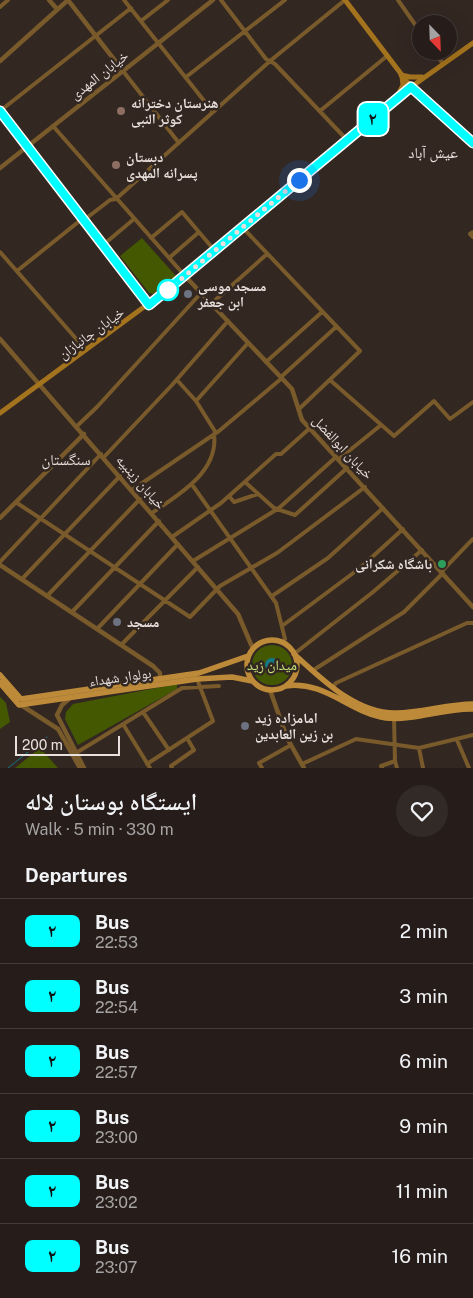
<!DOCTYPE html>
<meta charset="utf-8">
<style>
:root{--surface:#261d1a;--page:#322a27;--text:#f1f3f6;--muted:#a4a2a2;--line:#423b39}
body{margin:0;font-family:"Public Sans","Noto Naskh Arabic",sans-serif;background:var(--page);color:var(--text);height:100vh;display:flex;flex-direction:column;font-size:19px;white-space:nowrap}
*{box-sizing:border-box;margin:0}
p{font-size:16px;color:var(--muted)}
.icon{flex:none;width:28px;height:28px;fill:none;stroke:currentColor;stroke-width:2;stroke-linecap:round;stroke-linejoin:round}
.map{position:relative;height:768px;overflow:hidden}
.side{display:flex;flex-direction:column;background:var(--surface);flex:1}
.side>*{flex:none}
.badge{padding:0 10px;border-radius:8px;font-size:18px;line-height:32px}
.needle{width:32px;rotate:157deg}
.fabs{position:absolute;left:412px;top:15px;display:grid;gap:10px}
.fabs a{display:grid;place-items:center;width:45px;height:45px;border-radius:50%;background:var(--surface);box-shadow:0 5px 20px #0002,0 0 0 1px var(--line);font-size:25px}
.scale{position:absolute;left:15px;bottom:12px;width:105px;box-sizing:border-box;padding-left:5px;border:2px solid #e9e0dd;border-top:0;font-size:14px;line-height:18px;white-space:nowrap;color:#e9e0dd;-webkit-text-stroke:4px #332722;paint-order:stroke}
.you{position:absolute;width:25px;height:25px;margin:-12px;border:4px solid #fff;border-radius:50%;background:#1a73e8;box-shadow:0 0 0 8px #1a73e833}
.map>.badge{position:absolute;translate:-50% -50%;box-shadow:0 0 0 2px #fff}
h2{padding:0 25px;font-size:19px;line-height:45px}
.round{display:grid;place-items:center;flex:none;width:52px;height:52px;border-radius:26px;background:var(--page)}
.headline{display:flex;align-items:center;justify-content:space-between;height:85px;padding:0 25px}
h1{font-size:24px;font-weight:600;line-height:38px}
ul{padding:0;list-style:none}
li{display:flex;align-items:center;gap:15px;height:65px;padding:0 25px;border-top:1px solid var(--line)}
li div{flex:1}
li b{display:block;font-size:19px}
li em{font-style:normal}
li .badge{min-width:55px;font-weight:700;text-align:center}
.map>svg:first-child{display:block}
.green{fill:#445801}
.water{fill:#147986}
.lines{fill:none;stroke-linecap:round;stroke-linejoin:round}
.stream{stroke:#147986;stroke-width:1}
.minor{stroke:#795a2b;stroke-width:4}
.tertiary{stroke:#795a2b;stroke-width:4.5}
.secondary{stroke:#a4731d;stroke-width:5}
.primary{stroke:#bd8a3a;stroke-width:5.5}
.line-casing{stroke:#fff;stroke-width:11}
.line{stroke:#0ff;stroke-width:8}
.walk{stroke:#e9e0dd;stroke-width:5;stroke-dasharray:0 9}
.education-dot{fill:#8d6e63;stroke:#332722;stroke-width:2}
.stop-dot{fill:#fff;stroke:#0ff;stroke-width:2.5}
.worship-dot{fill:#6b7280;stroke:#332722;stroke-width:2}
.leisure-dot{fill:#2e9e5b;stroke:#332722;stroke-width:2}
.labels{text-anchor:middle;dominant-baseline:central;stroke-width:5;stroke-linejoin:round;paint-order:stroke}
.street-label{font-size:14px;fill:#e9e0dd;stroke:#332722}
.poi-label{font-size:14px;font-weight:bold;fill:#e9e0dd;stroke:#332722;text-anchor:start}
.park-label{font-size:14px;fill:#c7e77d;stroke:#332722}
.neighbourhood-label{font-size:15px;fill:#e9e0dd;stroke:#332722}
</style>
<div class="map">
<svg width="473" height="768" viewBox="0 0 473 768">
<rect width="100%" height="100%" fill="#332722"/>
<path class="green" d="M142,238l34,38 -23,18 -4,-1 -29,-37z
M252 665a20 20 0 1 1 40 0a20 20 0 1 1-40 0Z
M177,684v5l-99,56 -13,-26 1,-7 7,-8z
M0,697l6,6 4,19 -10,7z
M40,748l18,20h-43z"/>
<path class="water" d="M265 665a7 7 0 1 1 14 0a7 7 0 1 1-14 0Z"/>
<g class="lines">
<path class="stream" d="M8,768l39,-31"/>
<path class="minor" d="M124,0l89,112
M221,0l45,59 9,5 72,76
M398,0l23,33
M0,7l8,-7
M141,21l27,-21
M434,51l9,13
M123,71l56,72
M186,77l99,-77
M0,111l131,-103
M320,111l67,-55
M53,126l132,150
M84,220l26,-20 6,-1 154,-138 75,-61
M243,228l117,123 -61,58
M473,232l-3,2 3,3
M151,238l31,-26 33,39
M103,245l31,-26
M0,252l86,98
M169,258l30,-26
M17,271l65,-52
M211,304l56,-50
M266,362l56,-50
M281,377l55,-50
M177,380l19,21 20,32
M330,380l64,56 40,-35 16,18 23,-17
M196,401l52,-58
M77,426l20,-19 104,-114
M104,457l68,-72 56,-64
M339,459l42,-34
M245,482l29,26 21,7 52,-47
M193,486l83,117 9,36 -2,4
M132,490l87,-59 63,-53
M229,496l5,6 24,-8
M17,503l173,114 30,-31 57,-33 88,-66
M152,513c26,-18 67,-41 62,-79
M172,537l49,-34 55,-49h5l29,-26
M193,561l86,-53 57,-51
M0,562l101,-108
M442,571l31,-32
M22,579l98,-103
M47,596l93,-97
M272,596l56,-38 55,-50
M72,612l87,-91
M282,626l78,-58 43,-39
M97,629l81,-85
M121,645l77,-78
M294,654l79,-62 49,-42
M312,671l92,-59 39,-39
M333,687l3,-4 131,-60h6
M143,712l26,38
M394,718l1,43 2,7
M123,724l27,44
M457,740l12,28
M419,748l4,20
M76,753l106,-65 37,-2
M147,764l66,-43 -16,-42
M302,764l54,-25 63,9 54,-13
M172,768l-1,-2 23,-16 -7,-12
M262,768l-3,-5 32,-18
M382,768l-1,-2 14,-5"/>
<path class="tertiary" d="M49,0l8,9
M68,0l55,71
M0,61l68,-61
M0,111l149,194
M0,168l213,-168
M185,276l107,113 10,31 171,187
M0,339l238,275 15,35
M0,518l84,-84
M0,565l153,101 7,7v6
M270,690l17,48 17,30
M70,698l-8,7 -5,10 27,53
M21,705l37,24 22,39"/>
<path class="secondary" d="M345,0l66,87 62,56
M401,75l9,2h12
M397,97l6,-12 -1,-8
M0,413l171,-126 240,-200 62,-44"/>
<path class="primary" d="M247 665a25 25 0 1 1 50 0a25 25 0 1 1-50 0Z
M294,654c28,25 62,60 102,59 26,0 51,-9 77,-9
M0,675l21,24 178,-26 49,-17
M0,683l19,22 178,-26 35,-2 20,4
M286,686c39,-6 64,27 100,32 28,3 58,-10 87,-9"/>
</g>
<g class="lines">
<defs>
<path id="line" d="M0,111l149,194 262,-218 62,56"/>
</defs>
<use href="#line" class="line-casing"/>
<use href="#line" class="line"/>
<path class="walk" d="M168,290l131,-110"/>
</g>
<g class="education-dot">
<circle cx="121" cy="111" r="5"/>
<circle cx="116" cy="165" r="5"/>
</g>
<circle class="stop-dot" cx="168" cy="290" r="10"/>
<g class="worship-dot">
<circle cx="188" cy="294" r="5"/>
<circle cx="117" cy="622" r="5"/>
<circle cx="245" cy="726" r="5"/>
</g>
<circle class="leisure-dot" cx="442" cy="564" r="5"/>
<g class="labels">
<g class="street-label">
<text transform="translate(99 75) rotate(-38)">خیابان المهدی</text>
<text transform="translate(91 333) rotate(-36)">خیابان جانبازان</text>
<text transform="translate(343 447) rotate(47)">خیابان ابوالفضل</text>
<text transform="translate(141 482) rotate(49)">خیابان زینبیه</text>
<text transform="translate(120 677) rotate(-8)">بولوار شهداء</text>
</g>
<g class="poi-label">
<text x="131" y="103">هنرستان دخترانه<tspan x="131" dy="16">کوثر النبی</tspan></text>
<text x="126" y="157">دبستان<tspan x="126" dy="16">پسرانه المهدی</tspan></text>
<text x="198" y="286">مسجد موسی<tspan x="198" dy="16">ابن جعفر</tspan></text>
<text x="432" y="564" text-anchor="end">باشگاه شکرانی</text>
<text x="127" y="622">مسجد</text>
<text x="255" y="718">امامزاده زید<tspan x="255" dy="16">بن زین العابدین</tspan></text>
</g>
<g class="park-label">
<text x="272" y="665">میدان زید</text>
</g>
<g class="neighbourhood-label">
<text x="433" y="152">عیش آباد</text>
<text x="66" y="459">سنگستان</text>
</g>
</g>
</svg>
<div class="fabs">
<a><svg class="needle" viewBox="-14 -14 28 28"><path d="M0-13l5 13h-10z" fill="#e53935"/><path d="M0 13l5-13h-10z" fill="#a4a2a2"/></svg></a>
</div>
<div class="scale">200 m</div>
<div class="you" style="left:299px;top:180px"></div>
<b class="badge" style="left:373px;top:119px;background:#0ff;color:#111">۲</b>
</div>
<section class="side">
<div class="headline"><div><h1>ایستگاه بوستان لاله</h1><p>Walk · 5 min · 330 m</p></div><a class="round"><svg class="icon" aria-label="heart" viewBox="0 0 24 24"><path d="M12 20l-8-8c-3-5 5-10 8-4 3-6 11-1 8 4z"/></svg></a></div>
<h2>Departures</h2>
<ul>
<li><span class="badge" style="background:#0ff;color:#111">۲</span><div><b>Bus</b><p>22:53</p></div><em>2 min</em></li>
<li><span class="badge" style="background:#0ff;color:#111">۲</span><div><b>Bus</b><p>22:54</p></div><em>3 min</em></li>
<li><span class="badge" style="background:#0ff;color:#111">۲</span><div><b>Bus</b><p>22:57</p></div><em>6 min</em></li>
<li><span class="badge" style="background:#0ff;color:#111">۲</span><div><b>Bus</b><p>23:00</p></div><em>9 min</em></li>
<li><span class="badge" style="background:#0ff;color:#111">۲</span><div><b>Bus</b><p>23:02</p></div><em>11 min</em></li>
<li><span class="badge" style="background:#0ff;color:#111">۲</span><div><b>Bus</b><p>23:07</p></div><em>16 min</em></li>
</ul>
</section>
